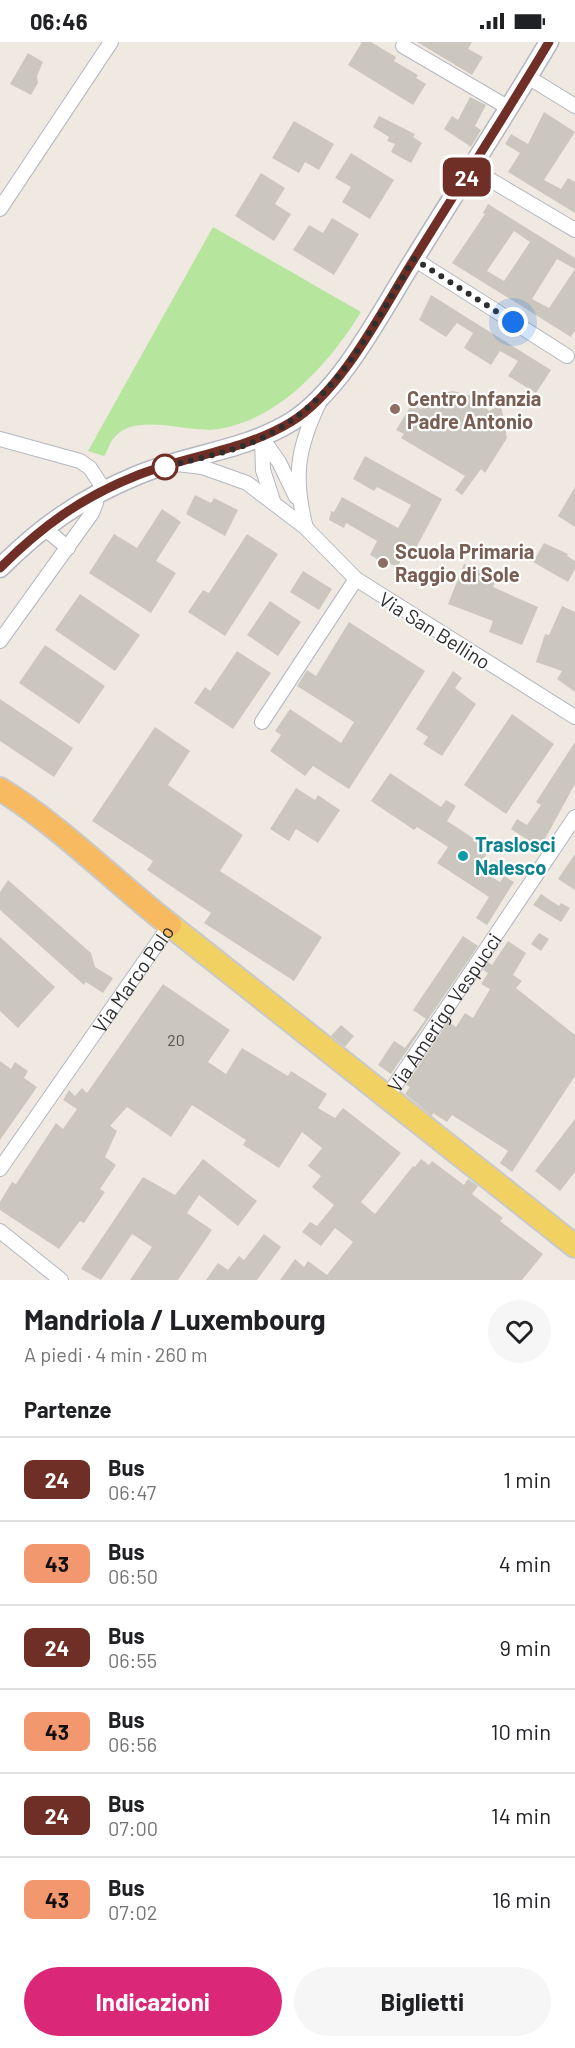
<!DOCTYPE html>
<html lang="it">
<meta charset="utf-8">
<style>
:root{--surface:#fff;--page:#f6f6f6;--text:#202124;--muted:#757577;--line:#e0e0e0;--accent:#db2777}
body{margin:0;font-family:Barlow,sans-serif;background:var(--page);color:var(--text);height:100vh;display:flex;flex-direction:column;font-size:22px;white-space:nowrap}
*{box-sizing:border-box;margin:0}
p{font-size:20px;color:var(--muted)}
.icon{flex:none;width:33px;height:33px;fill:none;stroke:currentColor;stroke-width:2;stroke-linecap:round;stroke-linejoin:round}
.map{position:relative;height:1238px;overflow:hidden}
.details{display:flex;flex-direction:column;background:var(--surface);flex:1}
.details>*{flex:none}
.badge{padding:0 12px;border-radius:9px;font-size:21px;line-height:39px}
.you{position:absolute;width:30px;height:30px;margin:-15px;border:4px solid #fff;border-radius:50%;background:#1a73e8;box-shadow:0 0 0 9px #1a73e833}
.map>.badge{position:absolute;translate:-50% -50%;box-shadow:0 0 0 3px #fff}
h2{padding:0 24px;font-size:22px;line-height:54px}
.round{display:grid;place-items:center;flex:none;width:63px;height:63px;border-radius:32px;background:var(--page)}
.head{display:flex;align-items:center;justify-content:space-between;height:102px;padding:0 24px}
h1{font-size:28px;font-weight:700;line-height:45px}
.action{display:flex;gap:12px;margin-top:auto;padding:12px 24px}
.action a{flex:1;height:69px;border-radius:36px;background:var(--accent);color:#fff;font-size:24px;font-weight:700;line-height:69px;text-align:center}
.action a+a{background:var(--page);color:var(--text)}
ul{padding:0;list-style:none}
li{display:flex;align-items:center;gap:18px;height:84px;padding:0 24px;border-top:2px solid var(--line)}
li div{flex:1}
li b{display:block;font-size:22px}
li em{font-style:normal}
li .badge{min-width:66px;font-weight:700;text-align:center}
.status{display:flex;justify-content:space-between;align-items:center;height:42px;padding:0 30px;background:var(--surface);direction:ltr}
.status svg{height:16px;fill:currentColor}
.map>svg:first-child{display:block}
.green{fill:#b6e59e}
.building{fill:#cbc7bf;fill-rule:evenodd}
.lines{fill:none;stroke-linecap:round;stroke-linejoin:round}
.minor-casing{stroke:#b4b7c1;stroke-width:16}
.tertiary-casing{stroke:#b4b7c1;stroke-width:21}
.primary-casing{stroke:#c9c9c9;stroke-width:26}
.trunk-casing{stroke:#c9c9c9;stroke-width:26}
.minor{stroke:#fff;stroke-width:14}
.tertiary{stroke:#fff;stroke-width:18}
.primary{stroke:#f2d163;stroke-width:22}
.trunk{stroke:#f8ba60;stroke-width:22}
.line-casing{stroke:#fff;stroke-width:14}
.line{stroke:#6f2f26;stroke-width:9}
.walk{stroke:#2e2e2e;stroke-width:6;stroke-dasharray:0 10.8}
.education-dot{fill:#8d6e63;stroke:#fff;stroke-width:2}
.stop-dot{fill:#fff;stroke:#6f2f26;stroke-width:3}
.culture-dot{fill:#0f9aa8;stroke:#fff;stroke-width:2}
.labels{text-anchor:middle;dominant-baseline:central;stroke-width:4.5;stroke-linejoin:round;paint-order:stroke}
.number-label{font-size:16px;fill:#555452}
.education-label{font-size:20px;font-weight:bold;fill:#785e54;stroke:#fff;text-anchor:start}
.street-label{font-size:20px;fill:#2e2e2e;stroke:#fff}
.culture-label{font-size:20px;font-weight:bold;fill:#0d838f;stroke:#fff;text-anchor:start}
</style>
<div class="status"><b>06:46</b><svg viewBox="0 0 49 12"><path d="M0 12V9h3v3zM5 12V6h3v6zM10 12V3h3v9zM15 12V0h3v12zM26 1h20v11H26zM47 4h2v5h-2z"/></svg></div>
<div class="map">
<svg width="575" height="1238" viewBox="0 0 575 1238">
<rect width="100%" height="100%" fill="#efe9e1"/>
<path class="green" d="M213,185l148,85c-31,50 -80,107 -142,117 -30,5 -85,-19 -106,10 -4,5 -5,12 -9,17l-16,-5z"/>
<path class="building" d="M362,0h9l25,15 -2,4 24,14 -2,3 10,6 -13,21 -65,-40z
M417,0h55l-4,7 15,8 -11,18z
M28,11l15,9 -6,14 1,7 -7,12 -21,-11z
M470,55l16,8 -11,21 6,4 -10,17 -27,-18 8,-13 6,4z
M544,70l31,20 -31,48 17,9 7,-11 7,4v31l-67,-41 12,-19 -15,-9 6,-10 17,10z
M379,74l36,18 -2,3 9,6 -11,20 -20,-11 4,-8 -8,-3 2,-4 -16,-10z
M294,79l40,23 -15,26 -14,-8 -6,11 -27,-15z
M351,111l43,27 -24,39 -28,-17 9,-15 -16,-9z
M261,131l24,15 -10,16 16,10 -17,27 -39,-25z
M488,162l87,54v72l-4,7 -119,-74 33,-49 -2,-1zM514,189l16,11 -26,39 -17,-10zM557,217l18,10 -26,39 -17,-9z
M332,176l27,16 -25,41 -41,-25 16,-25 14,8z
M431,253l120,75 -15,23 -28,-17 10,-15 -18,-10 -9,14 -27,-17 9,-15 -16,-10 -11,14 -27,-17z
M453,349l22,6 14,14 12,-6 6,33 -22,35 -4,-4 -19,26 -7,-5 10,-14 -64,-38 3,-4 -8,-4 16,-26 9,5 12,-13z
M365,414l77,43 -27,51 -8,-6 -9,23 -10,-4v2l-18,-10 7,-14 -31,-18 -2,5 -15,-8 2,-9 3,1 8,-15 56,31 13,-23 -34,-18 -3,4 -21,-12z
M575,445v40l-17,-11z
M195,453l16,8 3,-5 24,12 -13,26 -39,-22z
M162,467l19,13 -25,39 20,12 -25,40 -62,-40 25,-39 23,14z
M247,492l31,20 -53,82 -37,-24 15,-22 6,3z
M544,501l24,11 -1,2 8,5v8l-7,13 -35,-20z
M464,522l33,13 -4,10 45,20 -16,38 -33,-13 4,-11 -45,-17z
M303,529l29,18 -13,21 -29,-18z
M80,552l60,41 -25,36 -60,-41z
M270,559l31,21 -23,34 -31,-21z
M562,564l13,6v80l-18,-13 5,-8 -26,-9 9,-28 4,1z
M349,580l76,49 -76,118 -36,-23 -8,10 -35,-25 11,-16 -6,-4 15,-22 51,34 13,-21 -57,-36 10,-16 9,6z
M45,603l60,41 -26,38 -60,-41z
M237,609l34,22 -38,56 -39,-26 11,-16 5,4z
M453,629l9,7 -7,10 21,16 -34,52 -19,-12 5,-7 -12,-8z
M0,657l73,49 -19,29 -54,-36z
M512,672l42,30 -48,70 -42,-29z
M155,685l35,24 -22,34 75,50 -23,36 102,66 -28,44 -90,-58 7,-10 -64,-43 6,-9 -61,-40z
M575,700v42l-35,64 -29,-19 6,-10 10,6 14,-20 -5,-3z
M390,731l51,34 5,-7 10,6 -9,15 43,28 -13,19 23,14 4,-6 10,6 -27,43 -11,-7 13,-21 -52,-34 11,-16 -31,-20 -3,3 -43,-29z
M296,746l19,12 3,-5 22,15 -22,33 -22,-14 -7,12 -19,-12z
M575,812v36l-17,-11z
M8,838l83,73 4,14 18,11 -10,15 -17,-11 -2,3 -84,-75v-18z
M541,852l18,12 2,-3 9,5 -9,14 -28,-17z
M539,891l10,6 -8,12 -10,-7z
M463,894l15,10 -87,128 -13,-9 16,-24 11,7 21,-29 -13,-9z
M0,895l55,50 -37,41 -18,-17z
M508,899l18,12 -13,22 9,6 -6,7 59,47v41l-63,96 -12,-9 8,-12 -56,-36 -5,7 -14,-9 -1,3 -27,-22 5,-7 -4,-2 42,-63 8,5 9,-14 8,5 17,-29 -9,-5 7,-11 -5,-3 5,-8 4,3z
M163,942l67,46 -22,32 18,12 16,-26 46,28 3,-5 36,23 -9,14 17,10 8,-10 58,45 -40,49 14,12 38,-48 2,1 6,-8 8,6 3,-4 32,24 4,-6 10,7 -6,8 31,24 -3,3 43,33 -21,26h-242l15,-21 9,8 4,-6 19,14 26,-33 -18,-14 -14,18 -19,-14 8,-10 7,4 17,-21 -22,-18 9,-11 -13,-10 14,-18 -20,-16 -23,36 -36,-23 3,-5 -54,-35 -21,32 -44,-30 -17,19 7,5 -12,26 11,8 -16,24 5,3 -21,31 -4,-2 -21,28 -59,-39v-8l12,-20 4,2 40,-61 7,6 14,-20 -14,-9 6,-10 6,6 7,-8 5,5z
M341,983l13,11 -9,11 -14,-11z
M0,1019l11,8 4,-7 13,9 -4,7 13,9 -37,53z
M575,1077v53l-15,19 -25,-20z
M203,1117l54,42 -19,25 -39,-31 -12,18 25,17 -34,50h-48l22,-33 -20,-13 -31,46 -20,-11 62,-92 32,18z
M264,1192l17,13 -24,33h-51l12,-17 10,7 11,-14 5,4z"/>
<g class="lines">
<defs>
<g id="minor">
<path d="M403,4l106,62"/>
<path d="M528,35l47,29"/>
<path d="M472,127l103,61"/>
<path d="M0,167l111,-167"/>
<path d="M414,217l153,97"/>
<path d="M262,396l17,24 17,35"/>
<path d="M262,396l1,32 10,31"/>
<path d="M0,397l80,22 10,7 15,23"/>
<path d="M177,422l25,3 45,16 59,45 50,51 219,138"/>
<path d="M43,485l25,21"/>
<path d="M306,486c-13,-50 -9,-79 13,-125"/>
<path d="M0,599l92,-128 4,-10 -2,-7"/>
<path d="M262,680l94,-143"/>
<path id="s1" d="M387,1055l188,-280"/>
<path id="s2" d="M0,1127l170,-244"/>
<path d="M0,1189l61,49"/>
</g>
<path id="tertiary" d="M0,526c42,-42 82,-70 138,-93 51,-21 105,-24 153,-53 51,-32 90,-110 122,-161 45,-73 92,-145 136,-219"/>
<path id="primary" d="M170,883l405,321"/>
<path id="trunk" d="M0,747c59,36 115,93 170,136"/>
</defs>
<use href="#minor" class="minor-casing"/>
<use href="#tertiary" class="tertiary-casing"/>
<use href="#primary" class="primary-casing"/>
<use href="#trunk" class="trunk-casing"/>
<use href="#minor" class="minor"/>
<use href="#tertiary" class="tertiary"/>
<use href="#primary" class="primary"/>
<use href="#trunk" class="trunk"/>
</g>
<g class="lines">
<defs>
<path id="line" d="M0,526c42,-42 82,-71 138,-93 51,-20 105,-24 153,-53 51,-31 90,-110 122,-161 45,-73 92,-145 136,-219"/>
</defs>
<use href="#line" class="line-casing"/>
<use href="#line" class="line"/>
<path class="walk" d="M165,425l-8,2c35,-10 72,-15 105,-31 76,-37 109,-110 152,-179l99,63"/>
</g>
<g class="education-dot">
<circle cx="395" cy="367" r="6"/>
<circle cx="383" cy="521" r="6"/>
</g>
<circle class="stop-dot" cx="165" cy="425" r="12"/>
<circle class="culture-dot" cx="463" cy="814" r="6"/>
<g class="labels">
<g class="number-label">
<text x="176" y="997">20</text>
</g>
<g class="education-label">
<text x="407" y="356">Centro Infanzia<tspan x="407" dy="23">Padre Antonio</tspan></text>
<text x="395" y="509">Scuola Primaria<tspan x="395" dy="23">Raggio di Sole</tspan></text>
</g>
<g class="street-label">
<text transform="translate(435 588) rotate(32)">Via San Bellino</text>
<text stroke="none"><textPath href="#s2" startOffset="232">Via Marco Polo</textPath></text>
<text stroke="none"><textPath href="#s1" startOffset="102">Via Amerigo Vespucci</textPath></text>
</g>
<g class="culture-label">
<text x="475" y="802">Traslosci<tspan x="475" dy="23">Nalesco</tspan></text>
</g>
</g>
</svg>
<div class="you" style="left:513px;top:280px"></div>
<b class="badge" style="left:467px;top:135px;background:#6f2f26;color:#fff">24</b>
</div>
<section class="details">
<div class="head"><div><h1>Mandriola / Luxembourg</h1><p>A piedi · 4 min · 260 m</p></div><a class="round"><svg class="icon" aria-label="heart" viewBox="0 0 24 24"><path d="M12 20l-8-8c-3-5 5-10 8-4 3-6 11-1 8 4z"/></svg></a></div>
<h2>Partenze</h2>
<ul>
<li><span class="badge" style="background:#6f2f26;color:#fff">24</span><div><b>Bus</b><p>06:47</p></div><em>1 min</em></li>
<li><span class="badge" style="background:#f3976e;color:#111">43</span><div><b>Bus</b><p>06:50</p></div><em>4 min</em></li>
<li><span class="badge" style="background:#6f2f26;color:#fff">24</span><div><b>Bus</b><p>06:55</p></div><em>9 min</em></li>
<li><span class="badge" style="background:#f3976e;color:#111">43</span><div><b>Bus</b><p>06:56</p></div><em>10 min</em></li>
<li><span class="badge" style="background:#6f2f26;color:#fff">24</span><div><b>Bus</b><p>07:00</p></div><em>14 min</em></li>
<li><span class="badge" style="background:#f3976e;color:#111">43</span><div><b>Bus</b><p>07:02</p></div><em>16 min</em></li>
</ul>
<div class="action"><a>Indicazioni</a><a>Biglietti</a></div>
</section>
